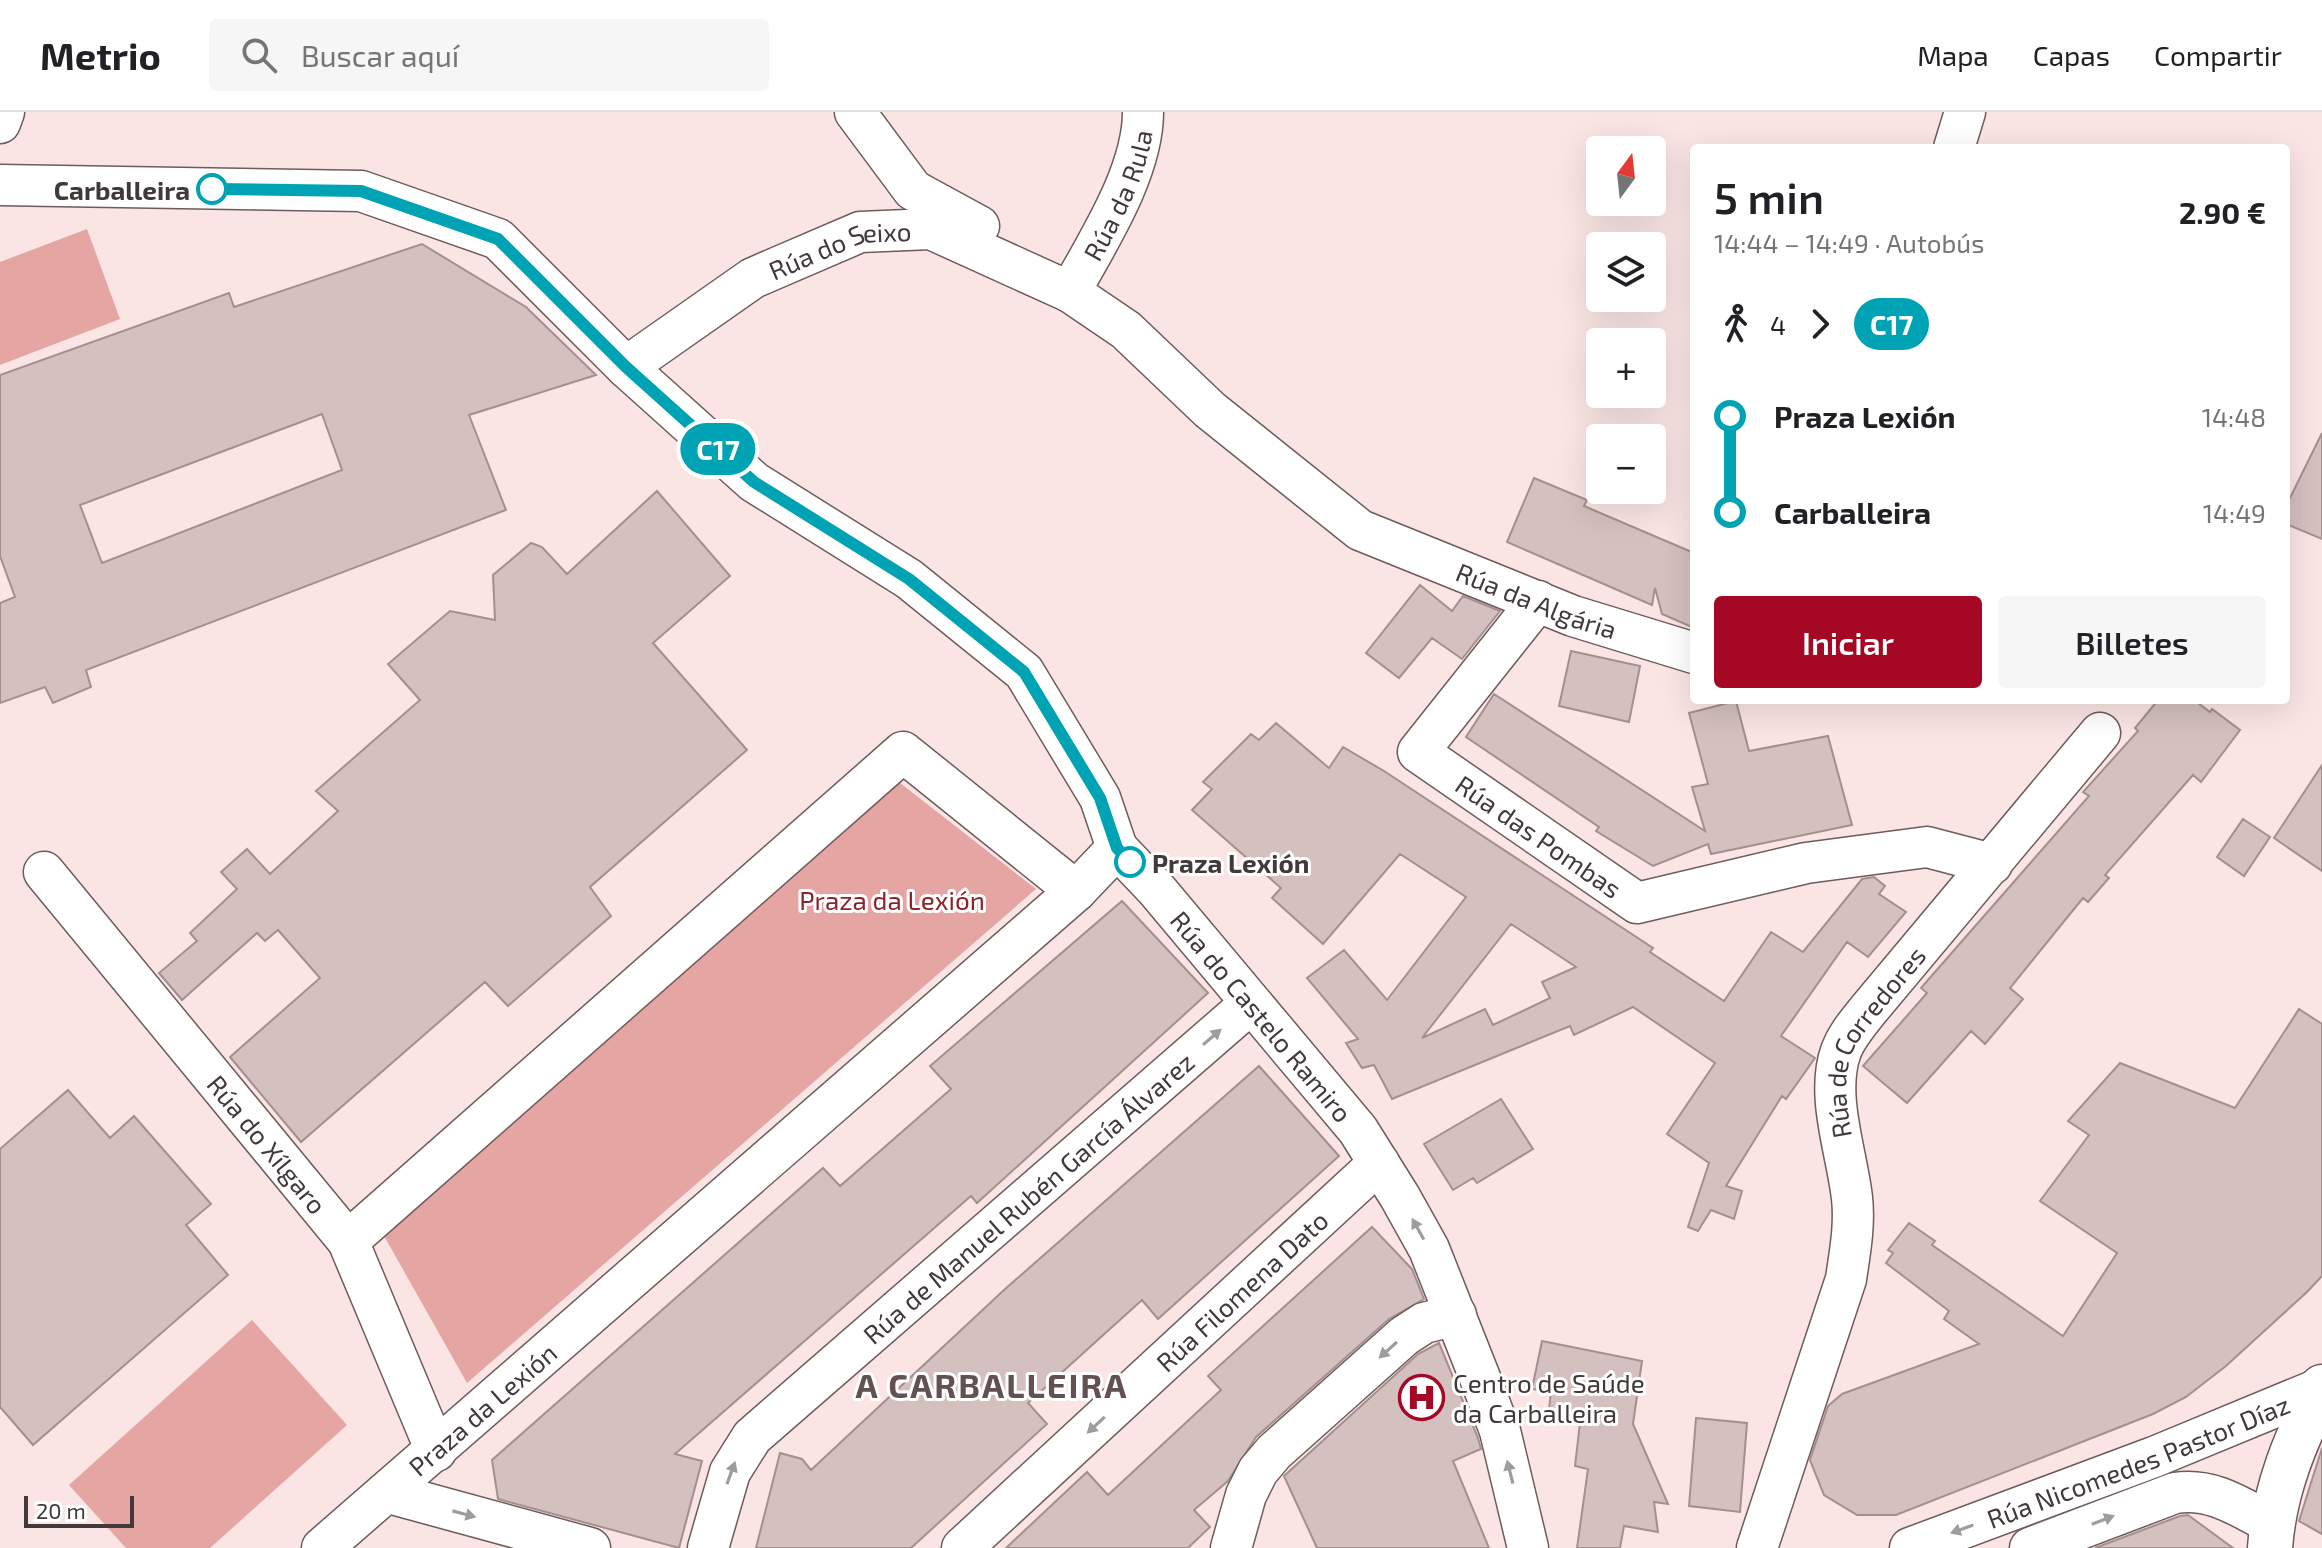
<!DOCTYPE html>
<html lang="es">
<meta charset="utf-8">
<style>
:root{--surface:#fff;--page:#f6f6f6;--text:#202124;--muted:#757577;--line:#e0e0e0;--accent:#a40824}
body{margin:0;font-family:"Exo 2",sans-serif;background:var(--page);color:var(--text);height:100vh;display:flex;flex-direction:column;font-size:30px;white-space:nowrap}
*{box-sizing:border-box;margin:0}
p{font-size:26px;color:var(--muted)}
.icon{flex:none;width:44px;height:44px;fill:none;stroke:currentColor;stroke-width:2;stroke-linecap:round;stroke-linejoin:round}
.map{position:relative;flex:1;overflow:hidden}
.details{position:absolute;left:1690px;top:32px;width:600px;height:560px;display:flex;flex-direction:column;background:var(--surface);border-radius:8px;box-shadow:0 8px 32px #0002}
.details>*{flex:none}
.badge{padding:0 16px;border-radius:26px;font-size:28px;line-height:52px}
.needle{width:52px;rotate:15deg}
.fabs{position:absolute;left:1586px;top:24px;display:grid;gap:16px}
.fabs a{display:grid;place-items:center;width:80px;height:80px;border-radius:8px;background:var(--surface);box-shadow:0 8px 32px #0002;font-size:40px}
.scale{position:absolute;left:24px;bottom:20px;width:110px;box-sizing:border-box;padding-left:8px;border:4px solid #423939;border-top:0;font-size:22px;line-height:28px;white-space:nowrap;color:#423939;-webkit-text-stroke:6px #fff;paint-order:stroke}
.map>.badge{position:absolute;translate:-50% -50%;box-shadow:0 0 0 4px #fff}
.legs{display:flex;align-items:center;gap:12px;height:88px;padding:0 24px;font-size:26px}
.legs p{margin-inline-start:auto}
.head{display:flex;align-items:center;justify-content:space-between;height:136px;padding:0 24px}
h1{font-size:44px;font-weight:600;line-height:60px}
.primary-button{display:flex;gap:16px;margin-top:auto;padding:16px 24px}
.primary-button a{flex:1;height:92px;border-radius:8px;background:var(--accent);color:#fff;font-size:32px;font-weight:600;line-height:92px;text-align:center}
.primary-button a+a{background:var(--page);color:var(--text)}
ul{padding:0 24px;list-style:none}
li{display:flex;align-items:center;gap:28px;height:96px;font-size:30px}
li i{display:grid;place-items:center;width:12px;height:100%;margin:0 10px;background:currentColor}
li i::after{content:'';width:20px;height:20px;margin:-10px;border:6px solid;border-radius:50%;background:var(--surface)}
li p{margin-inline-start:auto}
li:first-child i{background:linear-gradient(#0000 50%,currentColor 0)}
li:last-child i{background:linear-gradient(currentColor 50%,#0000 0)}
header{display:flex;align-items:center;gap:48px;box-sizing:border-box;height:112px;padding:0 40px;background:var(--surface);border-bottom:2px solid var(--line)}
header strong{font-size:38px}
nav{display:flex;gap:44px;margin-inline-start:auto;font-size:28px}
.search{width:560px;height:72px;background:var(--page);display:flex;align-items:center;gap:20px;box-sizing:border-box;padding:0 28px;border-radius:8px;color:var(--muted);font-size:30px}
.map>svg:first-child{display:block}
.green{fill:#e5a5a2}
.building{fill:#d4c0be;stroke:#a3908e;stroke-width:2;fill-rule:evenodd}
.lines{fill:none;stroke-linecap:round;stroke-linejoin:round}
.street-casing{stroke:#6d5c5b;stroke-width:43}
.secondary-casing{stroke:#6d5c5b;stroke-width:47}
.street{stroke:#fff;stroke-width:40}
.secondary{stroke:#fff;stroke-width:44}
.oneway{fill:#a09c9c}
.line-1-casing{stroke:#fff;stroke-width:18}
.line-1{stroke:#00a3b4;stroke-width:12}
.stop-1-dot{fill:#fff;stroke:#00a3b4;stroke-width:4}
.labels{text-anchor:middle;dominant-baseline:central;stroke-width:6;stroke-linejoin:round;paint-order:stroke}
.stop-label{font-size:26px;font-weight:bold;fill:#423939;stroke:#fff;text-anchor:end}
.street-label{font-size:26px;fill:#423939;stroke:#fff}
.park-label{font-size:26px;fill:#8b242a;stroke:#fff}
.poi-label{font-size:26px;fill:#423939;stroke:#fff;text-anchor:start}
.district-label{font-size:34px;font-weight:bold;letter-spacing:2px;fill:#625150;stroke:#fff}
</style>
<header>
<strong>Metrio</strong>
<div class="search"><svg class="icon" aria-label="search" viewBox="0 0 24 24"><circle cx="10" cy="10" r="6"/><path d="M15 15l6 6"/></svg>Buscar aquí</div>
<nav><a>Mapa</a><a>Capas</a><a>Compartir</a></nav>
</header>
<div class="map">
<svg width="2322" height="1436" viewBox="0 0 2322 1436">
<rect width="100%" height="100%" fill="#fae5e4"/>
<path class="green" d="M87,117l33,90 -120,46v-103z
M895,667l141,110 -569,494 -84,-149z
M252,1208l95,105 -137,123h-84l-57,-63z"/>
<path class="building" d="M422,132l104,63 70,68 -127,40 37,95 -420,160 5,17 -38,16 -8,-16 -45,16v-100l15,-6 -15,-41v-181l229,-82 5,14zM322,302l20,56 -240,93 -22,-58z
M2322,321v106l-36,-15v-18z
M1534,366l53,22 -3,6 110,47v75l-32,-14 -7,-26 -3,17 -145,-63z
M657,379l73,85 -77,67 94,107 -157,137 21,29 -103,90 -23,-24 -184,160 -71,-85 90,-79 -42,-48 -13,11 -8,-8 -75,67 -23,-27 38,-32 -7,-8 47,-44 -16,-17 26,-23 23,25 68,-63 -22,-20 104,-91 -32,-36 62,-53 45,9 -2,-45 38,-32 11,4 25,27z
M1420,473l32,26 11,-15 37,15 -38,48 -30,-21 -33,40 -33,-25z
M1571,539l69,15 -11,56 -70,-16z
M1494,582l211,137 -13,-44 16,-3 -19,-71 47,-12 13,50 79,-15 24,89 -141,29 -3,-10 -55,22 -57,-35 3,-4 -133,-90z
M2158,588h36l16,12 2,-3 28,21 -39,52 -8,-7 -88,100 4,3 -21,24 -5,-4 -73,90 13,11 -38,45 -14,-13 -64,72 -44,-37 64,-73 -6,-5 168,-192 -6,-4 55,-61 -3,-3z
M1276,611l53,45 14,-21 41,24 269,177 -3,4 74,49 47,-69 32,20 59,-73 12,-2 11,9 -6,8 27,18 -38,45 -21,-15 -66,94 34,22 -29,41 -4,-3 -56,90 16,5 -8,28 -23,-9 -13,21 -10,-4 21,-64 -42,-29 48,-71 -82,-56 -59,28 -4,-9 -178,73 -18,-34 -12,3 -16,-25 12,-4 -51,-61 37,-28 43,50 79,-103 -66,-43 -77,90 -51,-46 9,-10 -89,-78 20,-21 -9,-7 48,-48 8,6zM1511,812l65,43 -34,15 8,16 -57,27 -8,-16 -63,29z
M2322,653v106l-48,-33z
M2243,707l27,18 -26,39 -27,-19z
M1122,789l86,92 -231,210 -6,-7 -296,258 27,7 -23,87 -181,-49 -6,-39 331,-292 17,18 111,-97 -21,-23z
M2299,897l23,15v252l-15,16 -81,74 -40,31 -33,17 -257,101h-39l-33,-20 -14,-35 18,-54 14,-12 137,-50 -35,-25 5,-8 -63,-48 7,-10 -5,-3 21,-27 26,18 -3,4 131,91 54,-83 -77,-52 49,-66 -21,-14 52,-58 115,45z
M1259,954l80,90 -181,163 -16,-19 -114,103 19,21 -136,124h-155l24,-95 22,6 9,11 193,-180z
M68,978l42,48 24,-22 77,88 -25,21 42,50 -195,170 -33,-38v-258z
M1501,987l32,50 -56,34 -4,-5 -20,12 -29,-46z
M1372,1115l40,42 12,30 -35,20 -133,118 -28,44 -34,29 16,17 -22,21h-182l81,-76 21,23 113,-105 -13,-14z
M1542,1229l100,20 -9,63 35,80 -14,-2 4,30 -34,-6 -4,22h-43l11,-79 -13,-3 6,-52 -32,-5 2,-17 -19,-3z
M1439,1231l39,95 3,11 -28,12 36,87h-172l-33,-72 134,-122z
M1696,1306l51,5 -7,89 -51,-6z
M2322,1336v86l-23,-13z
M2188,1403l45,33h-138l85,-32z"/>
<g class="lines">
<defs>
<g id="street">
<path d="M855,0l58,78 66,36"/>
<path d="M0,11l4,-11"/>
<path d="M1954,36l11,-36"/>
<path id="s1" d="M0,73l361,6 137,48 128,128 128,115 155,97 115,93 76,126 17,50 39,41 202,241 42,67 29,52 53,134 18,48 28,117"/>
<path id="s2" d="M1070,180l56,38 84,80 150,120 213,86 121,37"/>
<path id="s3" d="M626,255l127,-89 107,-46 71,-3 139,63c28,-51 73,-120 73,-180"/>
<path id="s4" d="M1538,489l-120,151 219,151 169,-40 121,-16 65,17"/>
<path id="s5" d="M44,760l304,369 88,210"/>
<path d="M348,1129l555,-489 173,139"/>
<path d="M389,1381l201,55"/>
<path id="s6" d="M322,1436l754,-657 41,-43"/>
<path id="s7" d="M708,1436l22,-76 22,-35 498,-433"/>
<path id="s8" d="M962,1436l417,-385"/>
<path d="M1231,1436l15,-53 12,-24 16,-19 130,-116 20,-13 32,-8"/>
<path id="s9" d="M1757,1436l89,-269c4,-27 9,-54 6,-81 -5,-45 -27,-103 -11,-147 6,-16 17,-28 28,-42l231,-276"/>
<path id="s10" d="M1910,1436l244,-91 167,-69"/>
<path d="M2030,1436l145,-55c37,-6 65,14 97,31"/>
</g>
<path id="secondary" d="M2270,1436c4,-58 26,-110 52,-161"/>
</defs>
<use href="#street" class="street-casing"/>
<use href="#secondary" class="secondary-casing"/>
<use href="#street" class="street"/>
<use href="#secondary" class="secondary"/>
</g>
<defs><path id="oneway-solid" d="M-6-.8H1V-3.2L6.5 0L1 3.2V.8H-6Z" transform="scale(2)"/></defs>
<g class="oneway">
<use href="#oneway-solid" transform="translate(1212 925) rotate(-41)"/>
<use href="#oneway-solid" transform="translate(1418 1117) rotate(-119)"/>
<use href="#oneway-solid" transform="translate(1388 1238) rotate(138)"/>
<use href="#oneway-solid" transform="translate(1096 1313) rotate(137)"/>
<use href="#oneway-solid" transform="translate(1510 1360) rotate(-104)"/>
<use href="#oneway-solid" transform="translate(731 1361) rotate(-70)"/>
<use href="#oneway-solid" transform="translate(464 1402) rotate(15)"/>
<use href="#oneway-solid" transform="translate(2103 1408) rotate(-21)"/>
<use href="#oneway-solid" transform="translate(1962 1417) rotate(160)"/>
</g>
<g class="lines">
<defs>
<path id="line-1" d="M212,77l149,2 137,48 128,128 128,115 155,97 115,93 76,126 17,50 13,14"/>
</defs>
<use href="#line-1" class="line-1-casing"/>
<use href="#line-1" class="line-1"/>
</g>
<defs>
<symbol id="hospital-ring" viewBox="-11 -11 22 22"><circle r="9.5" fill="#fff" stroke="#a40824" stroke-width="1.5"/><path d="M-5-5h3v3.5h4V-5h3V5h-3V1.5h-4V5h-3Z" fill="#a40824"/></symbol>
</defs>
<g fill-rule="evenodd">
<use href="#hospital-ring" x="1396" y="1260" width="51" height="51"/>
</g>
<g class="stop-1-dot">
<circle cx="212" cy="77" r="14"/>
<circle cx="1130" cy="750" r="14"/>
</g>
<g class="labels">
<g class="stop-label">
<text x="190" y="77">Carballeira</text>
<text x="1152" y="750" text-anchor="start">Praza Lexión</text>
</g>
<g class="street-label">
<text stroke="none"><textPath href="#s3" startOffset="604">Rúa da Rula</textPath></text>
<text stroke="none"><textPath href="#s3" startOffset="248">Rúa do Seixo</textPath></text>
<text stroke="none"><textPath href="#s2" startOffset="566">Rúa da Algária</textPath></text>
<text stroke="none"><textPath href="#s4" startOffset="340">Rúa das Pombas</textPath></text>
<text stroke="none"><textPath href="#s1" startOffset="1612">Rúa do Castelo Ramiro</textPath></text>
<text stroke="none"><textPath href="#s9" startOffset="534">Rúa de Corredores</textPath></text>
<text stroke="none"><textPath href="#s5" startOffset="352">Rúa do Xílgaro</textPath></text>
<text stroke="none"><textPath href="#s7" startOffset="486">Rúa de Manuel Rubén García Álvarez</textPath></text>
<text stroke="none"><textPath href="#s8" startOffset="380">Rúa Filomena Dato</textPath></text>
<text stroke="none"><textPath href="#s6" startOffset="212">Praza da Lexión</textPath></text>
<text stroke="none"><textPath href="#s10" startOffset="244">Rúa Nicomedes Pastor Díaz</textPath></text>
</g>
<g class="park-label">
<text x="892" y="787">Praza da Lexión</text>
</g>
<g class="poi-label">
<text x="1453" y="1270">Centro de Saúde<tspan x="1453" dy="30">da Carballeira</tspan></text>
</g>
<g class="district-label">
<text x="992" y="1272">A CARBALLEIRA</text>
</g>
</g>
</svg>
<div class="fabs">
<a><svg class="needle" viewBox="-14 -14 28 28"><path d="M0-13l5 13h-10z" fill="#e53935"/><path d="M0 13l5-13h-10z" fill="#757577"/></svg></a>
<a><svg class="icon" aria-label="layers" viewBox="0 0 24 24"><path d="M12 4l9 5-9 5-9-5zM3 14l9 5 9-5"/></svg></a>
<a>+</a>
<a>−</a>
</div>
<div class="scale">20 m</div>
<b class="badge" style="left:718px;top:337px;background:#00a3b4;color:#fff">C17</b>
<section class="details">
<div class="head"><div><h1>5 min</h1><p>14:44 – 14:49 · Autobús</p></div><b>2.90 €</b></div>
<div class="legs"><svg class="icon" aria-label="walk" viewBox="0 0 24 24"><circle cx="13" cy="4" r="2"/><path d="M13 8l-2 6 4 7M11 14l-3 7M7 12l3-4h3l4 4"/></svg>4<svg class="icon" aria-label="forward" viewBox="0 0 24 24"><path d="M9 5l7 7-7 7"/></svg><b class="badge" style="background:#00a3b4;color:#fff">C17</b></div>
<ul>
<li><i style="color:#00a3b4"></i><b>Praza Lexión</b><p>14:48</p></li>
<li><i style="color:#00a3b4"></i><b>Carballeira</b><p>14:49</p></li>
</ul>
<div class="primary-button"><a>Iniciar</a><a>Billetes</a></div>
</section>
</div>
